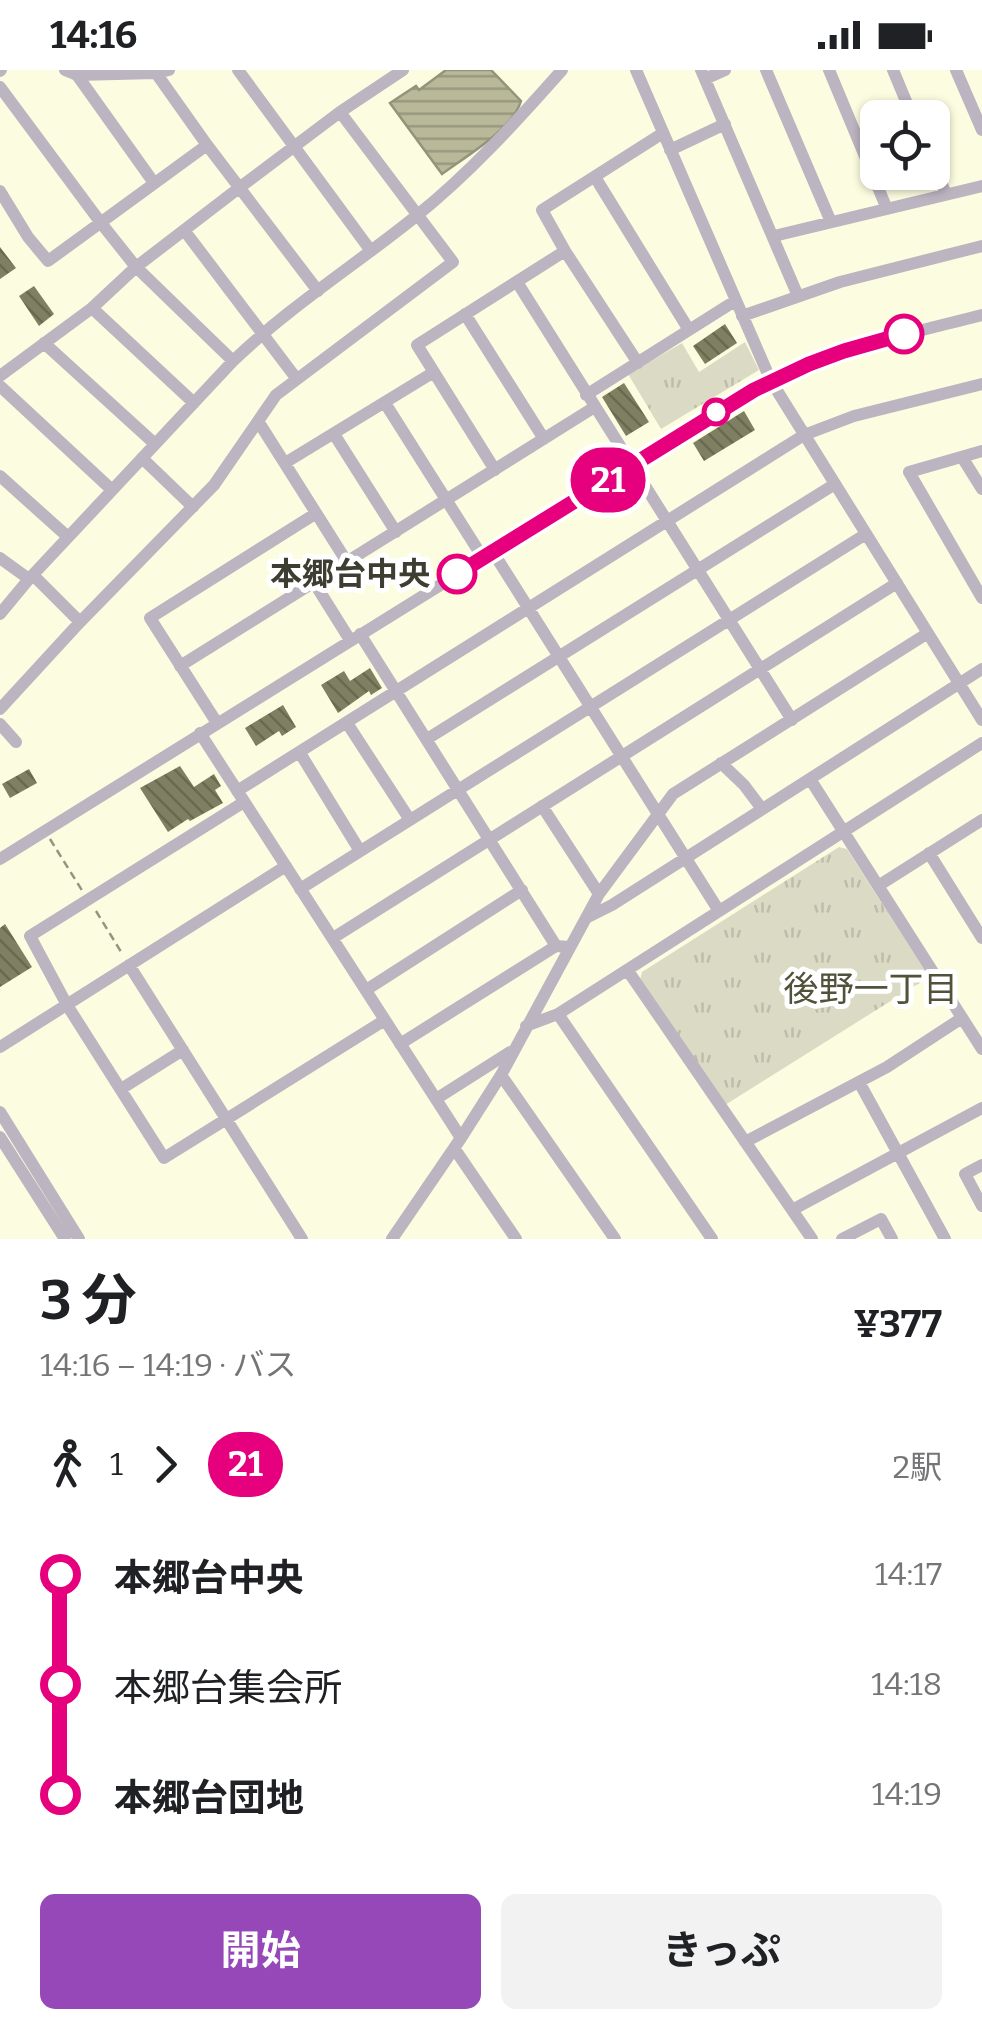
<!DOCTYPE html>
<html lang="ja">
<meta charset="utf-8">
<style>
:root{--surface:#fff;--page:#f2f2f2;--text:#202124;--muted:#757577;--accent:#9648b8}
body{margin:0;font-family:Bitter,"Noto Sans JP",serif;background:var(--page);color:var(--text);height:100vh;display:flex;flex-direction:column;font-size:38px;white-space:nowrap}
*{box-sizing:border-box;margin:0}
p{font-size:32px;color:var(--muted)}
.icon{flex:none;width:55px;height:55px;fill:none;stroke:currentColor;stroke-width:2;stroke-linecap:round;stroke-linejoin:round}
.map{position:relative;height:1169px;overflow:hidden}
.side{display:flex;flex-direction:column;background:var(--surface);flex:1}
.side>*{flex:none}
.badge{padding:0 20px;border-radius:32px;font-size:35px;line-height:65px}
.controls{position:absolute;left:860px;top:30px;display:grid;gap:20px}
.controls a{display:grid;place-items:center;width:90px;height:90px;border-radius:15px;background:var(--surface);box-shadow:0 2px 8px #0004;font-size:50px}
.map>.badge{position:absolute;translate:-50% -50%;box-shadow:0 0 0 5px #fff}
.legs{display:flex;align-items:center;gap:15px;height:110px;padding:0 40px;font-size:32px}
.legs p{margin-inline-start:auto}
.head{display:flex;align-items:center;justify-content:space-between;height:170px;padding:0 40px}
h1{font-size:55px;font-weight:700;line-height:75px}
.cta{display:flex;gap:20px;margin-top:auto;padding:20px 40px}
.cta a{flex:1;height:115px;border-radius:15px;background:var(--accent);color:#fff;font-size:40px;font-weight:700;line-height:115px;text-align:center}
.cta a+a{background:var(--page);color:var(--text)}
ul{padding:0 40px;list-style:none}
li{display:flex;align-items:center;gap:35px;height:110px;font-size:38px}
li i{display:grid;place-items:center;width:15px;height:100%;margin:0 12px;background:currentColor}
li i::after{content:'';width:25px;height:25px;margin:-12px;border:8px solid;border-radius:50%;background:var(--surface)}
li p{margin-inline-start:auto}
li:first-child i{background:linear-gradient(#0000 50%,currentColor 0)}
li:last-child i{background:linear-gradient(currentColor 50%,#0000 0)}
.status{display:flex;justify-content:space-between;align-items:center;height:70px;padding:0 50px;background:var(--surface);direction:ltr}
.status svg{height:28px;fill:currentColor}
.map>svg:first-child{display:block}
.park{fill:url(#park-tufts)}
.water{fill:url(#water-rules);stroke:#94947b;stroke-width:2.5}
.building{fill:url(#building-back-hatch)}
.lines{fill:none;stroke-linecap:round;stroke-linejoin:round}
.path{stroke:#949481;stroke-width:2.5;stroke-dasharray:8 5;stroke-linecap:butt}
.minor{stroke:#bcb4c1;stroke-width:12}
.line-1-casing{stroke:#fff;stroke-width:22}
.line-1{stroke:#e6007e;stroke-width:15}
.stop-1-dot{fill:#fff;stroke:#e6007e;stroke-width:5}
.labels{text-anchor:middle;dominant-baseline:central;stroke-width:10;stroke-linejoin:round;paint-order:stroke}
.stop-label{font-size:32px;font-weight:bold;fill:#3d3d32;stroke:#fff;text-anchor:end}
.neighbourhood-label{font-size:35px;fill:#51523a;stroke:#fff}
</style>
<div class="status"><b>14:16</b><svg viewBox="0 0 49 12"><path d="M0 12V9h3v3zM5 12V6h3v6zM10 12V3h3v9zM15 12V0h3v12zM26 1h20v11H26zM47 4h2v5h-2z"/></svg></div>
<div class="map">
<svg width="982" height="1169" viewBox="0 0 982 1169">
<defs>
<pattern id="park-tufts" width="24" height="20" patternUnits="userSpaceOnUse" patternTransform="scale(2.5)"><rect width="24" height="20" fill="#dbdbc5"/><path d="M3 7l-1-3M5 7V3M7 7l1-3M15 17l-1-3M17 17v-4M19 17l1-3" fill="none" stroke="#bdbdaa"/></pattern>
<pattern id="water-rules" width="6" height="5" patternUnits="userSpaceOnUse" patternTransform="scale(2.5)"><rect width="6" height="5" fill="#b9b99a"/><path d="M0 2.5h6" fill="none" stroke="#98987e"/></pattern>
<pattern id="building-back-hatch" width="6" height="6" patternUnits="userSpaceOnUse" patternTransform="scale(2.5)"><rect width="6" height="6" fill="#7f7f61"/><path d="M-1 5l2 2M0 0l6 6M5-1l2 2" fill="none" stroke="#696951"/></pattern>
</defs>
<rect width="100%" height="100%" fill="#fcfde0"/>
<path class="park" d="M745,272l14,28 -98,59 -33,-55 54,-31 17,29z
M839,777l8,2 82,128 -204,128 -85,-125 2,-8z"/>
<path class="water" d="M446,0h45l30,31c-9,29 -55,55 -79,73l-52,-71 26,-17 3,4z"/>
<path class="building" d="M0,177l16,21 -16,11z
M34,216l20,28 -15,12 -20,-30z
M725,254l12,19 -32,21 -12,-18z
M624,313l25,39 -23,14 -24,-39z
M744,341l11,19 -51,31 -11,-18z
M370,598l12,20 -11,7 -2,-4 -31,22 -17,-28 23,-14 6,10z
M283,635l13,22 -14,9 -3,-5 -23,15 -11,-18z
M180,696l14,21 20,-13 7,12 -6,4 8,13 -33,18 -2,-2 -20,13 -28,-44z
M29,699l8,14 -27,15 -8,-14z
M5,854l27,43 -32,20v-59z"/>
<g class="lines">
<path class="path" d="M50,769l33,53
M96,841l27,44"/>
<path class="minor" d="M65,0l12,5 79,-2 13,-3
M238,0l133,181
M636,0l135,311 211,339
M701,0l97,226
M766,0l65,152
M829,0l58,139
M893,0l20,48
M956,0l26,60
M0,1l1,-1
M156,3l51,72 111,146
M77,5l77,108
M705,9l20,-9
M0,17l101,136 35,44 97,94
M670,80l55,-26
M932,92l14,32
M595,107l94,153
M0,121l28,46 20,24 159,-116
M184,160l112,148
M774,166l208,-50
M517,212l275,438
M92,238l102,95
M465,244l79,125
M742,246l98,-34 142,-36
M44,273l111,101
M638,293l-73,-112 -23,-41 121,-77
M0,306l92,-68 44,-41 103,-79 101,-76 63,-42
M0,316l112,104
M586,325l149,-94
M385,333l98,155
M258,351l89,141
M334,364l62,98
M982,381l-73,21 73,126
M962,387l20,32
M142,388l51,49
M285,393l149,-91
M495,400l-78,-125 148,-94
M0,406l68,61
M493,482l226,359
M0,488l29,21
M33,505l47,47
M315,514l35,56
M0,544l29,-35 204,-218c56,-54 121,-95 182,-144 54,-43 101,-95 147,-147
M360,564l196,312 13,1
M180,596l413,-258
M0,639l80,-87 134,-137 62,-90 177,-133 -113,-150
M217,653l-67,-105 165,-104
M347,653l63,97
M0,654l16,18
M200,663l261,405
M427,669l408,-255
M300,683l60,98
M721,693l23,22 18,24
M810,709l172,270
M237,721l567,-356 50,-19 128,-32
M244,732l-214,134 37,69 97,153 221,-138
M542,736l57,88
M929,783l53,85
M0,789l754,-469c72,-39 150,-55 228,-75
M878,816l104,-66
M300,819l566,-355
M586,848l26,-13 370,-236
M333,868l564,-355
M129,895l173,274
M628,901l184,268
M366,920l156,-100
M558,944l154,225
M526,956l32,-12 424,-271
M400,974l156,-98
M0,977l286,-181
M501,1005l114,164
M859,1012l86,157
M121,1019l62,-39
M436,1029l74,-47
M0,1042l79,127
M0,1067l65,102
M745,1072l142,-75 75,-49
M454,1078l62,91
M982,1095l-17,9 17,32
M792,1140l190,-102
M392,1169l69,-101 40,-63 98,-181 74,-100 255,-161
M842,1169l39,-20 11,20"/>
</g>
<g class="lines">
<defs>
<path id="line-1" d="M457,504l297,-184 55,-26 35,-13 60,-17"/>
</defs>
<use href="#line-1" class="line-1-casing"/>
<use href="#line-1" class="line-1"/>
</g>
<g class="stop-1-dot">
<circle cx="904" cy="264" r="18"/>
<circle cx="716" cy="342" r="12"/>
<circle cx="457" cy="504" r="18"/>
</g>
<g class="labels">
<g class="stop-label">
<text x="430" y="504">本郷台中央</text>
</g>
<g class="neighbourhood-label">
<text x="871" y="919">後野一丁目</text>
</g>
</g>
</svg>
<div class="controls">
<a><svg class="icon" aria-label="locate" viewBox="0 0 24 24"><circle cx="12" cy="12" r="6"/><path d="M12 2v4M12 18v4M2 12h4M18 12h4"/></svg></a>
</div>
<b class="badge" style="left:608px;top:410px;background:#e6007e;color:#fff">21</b>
</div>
<section class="side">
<div class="head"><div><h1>3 分</h1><p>14:16 – 14:19 · バス</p></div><b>¥377</b></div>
<div class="legs"><svg class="icon" aria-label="walk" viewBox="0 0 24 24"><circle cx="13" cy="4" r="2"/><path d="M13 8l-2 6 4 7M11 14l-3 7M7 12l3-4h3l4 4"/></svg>1<svg class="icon" aria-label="forward" viewBox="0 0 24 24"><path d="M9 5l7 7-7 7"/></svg><b class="badge" style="background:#e6007e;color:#fff">21</b><p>2駅</p></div>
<ul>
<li><i style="color:#e6007e"></i><b>本郷台中央</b><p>14:17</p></li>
<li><i style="color:#e6007e"></i><span>本郷台集会所</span><p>14:18</p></li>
<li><i style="color:#e6007e"></i><b>本郷台団地</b><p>14:19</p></li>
</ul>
<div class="cta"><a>開始</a><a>きっぷ</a></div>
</section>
